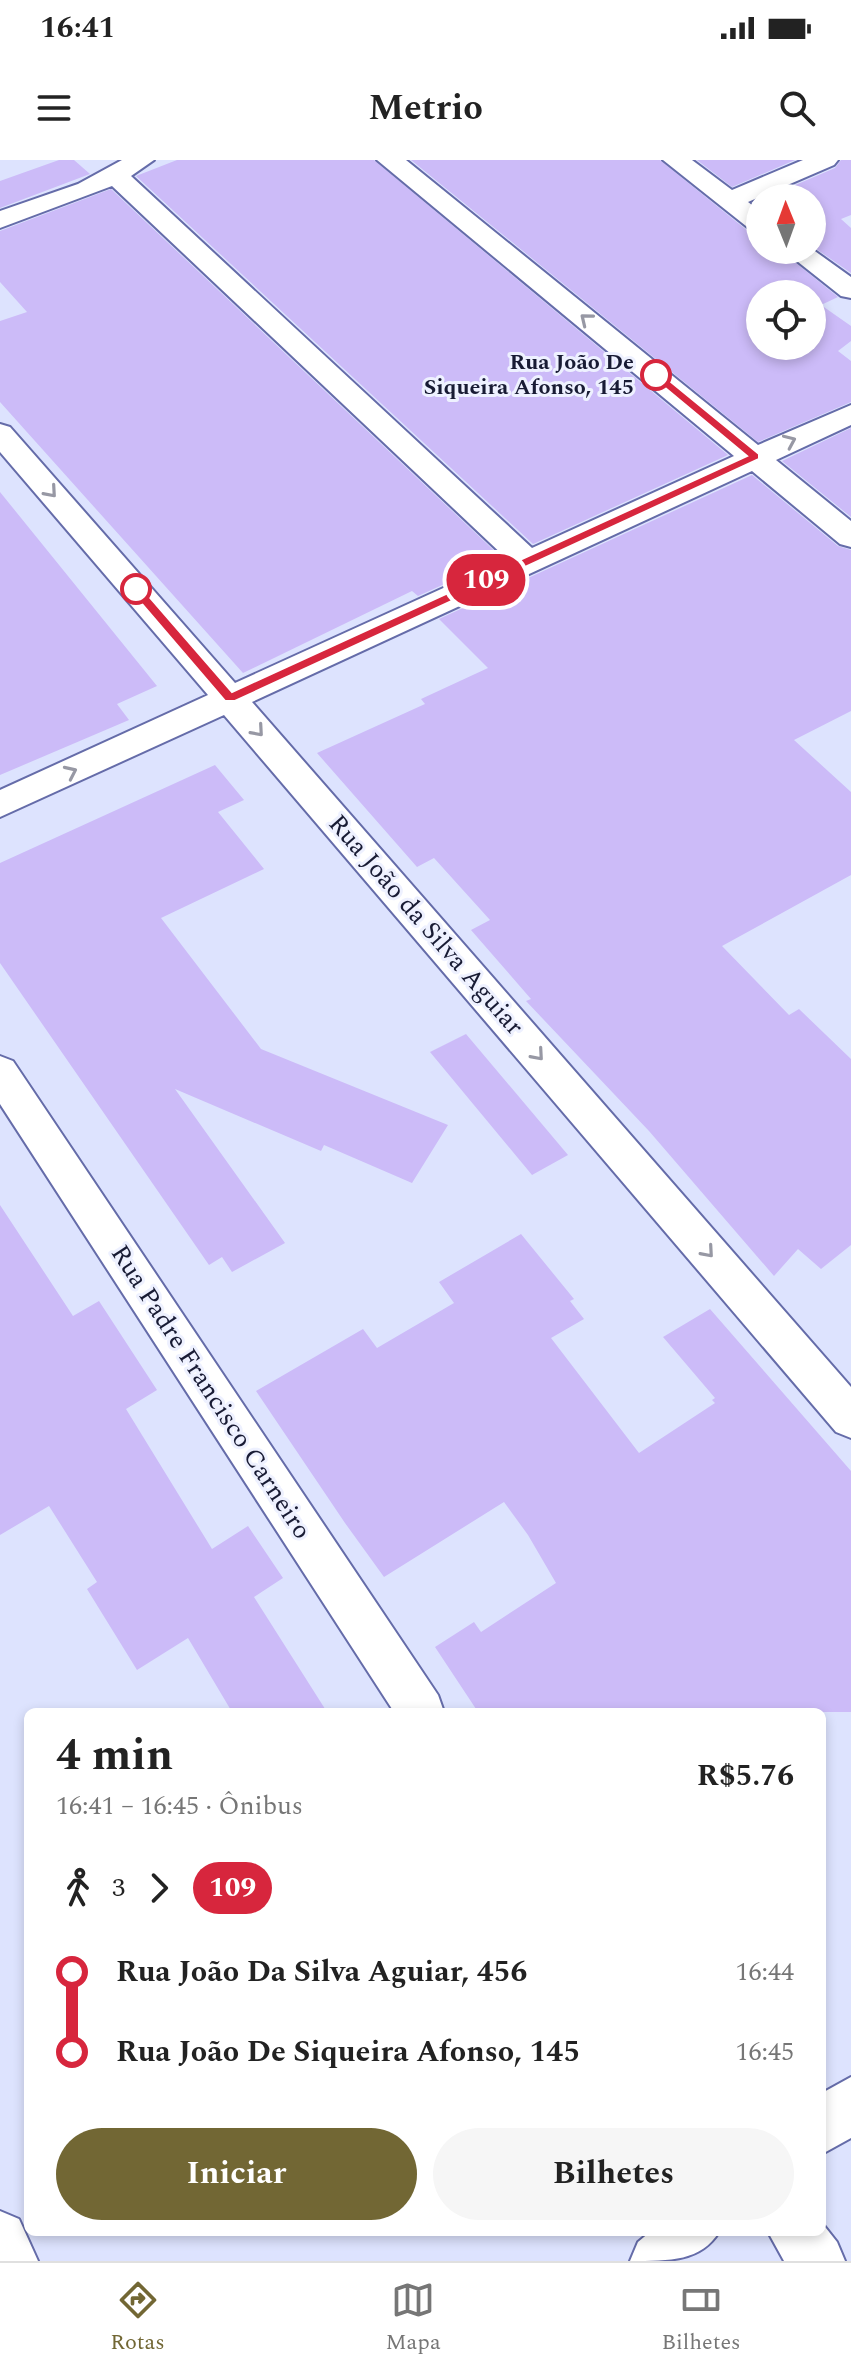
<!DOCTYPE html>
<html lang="pt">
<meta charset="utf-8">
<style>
:root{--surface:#fff;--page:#f6f6f6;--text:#222;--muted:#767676;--line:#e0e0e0;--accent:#726734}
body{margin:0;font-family:Spectral,serif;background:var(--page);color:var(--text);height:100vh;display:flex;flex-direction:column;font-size:30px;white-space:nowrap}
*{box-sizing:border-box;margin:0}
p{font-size:26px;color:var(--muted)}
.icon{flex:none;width:44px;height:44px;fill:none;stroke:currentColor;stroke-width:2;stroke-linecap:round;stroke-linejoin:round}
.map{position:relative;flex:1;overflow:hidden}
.details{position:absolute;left:24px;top:1548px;width:802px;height:528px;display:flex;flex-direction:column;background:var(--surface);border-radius:12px;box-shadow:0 4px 12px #0003}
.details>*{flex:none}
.badge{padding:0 16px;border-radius:26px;font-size:28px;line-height:52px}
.needle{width:52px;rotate:359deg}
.fabs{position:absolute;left:746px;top:24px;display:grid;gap:16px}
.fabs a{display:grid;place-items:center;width:80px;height:80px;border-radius:50%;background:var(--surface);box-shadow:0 4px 12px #0003;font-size:40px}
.map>.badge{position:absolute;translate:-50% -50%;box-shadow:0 0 0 4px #fff}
.legs{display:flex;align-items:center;gap:12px;height:88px;padding:0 32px;font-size:26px}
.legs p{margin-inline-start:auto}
.headline{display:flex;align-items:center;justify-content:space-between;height:136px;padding:0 32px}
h1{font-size:44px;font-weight:700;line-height:60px}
.cta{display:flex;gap:16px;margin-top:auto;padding:16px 32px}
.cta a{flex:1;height:92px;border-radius:48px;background:var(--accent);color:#fff;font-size:32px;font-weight:700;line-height:92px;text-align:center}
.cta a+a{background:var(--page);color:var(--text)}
ul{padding:0 32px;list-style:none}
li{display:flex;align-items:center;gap:28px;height:80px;font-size:30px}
li i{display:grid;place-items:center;width:12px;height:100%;margin:0 10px;background:currentColor}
li i::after{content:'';width:20px;height:20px;margin:-10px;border:6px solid;border-radius:50%;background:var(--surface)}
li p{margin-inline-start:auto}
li:first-child i{background:linear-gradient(#0000 50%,currentColor 0)}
li:last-child i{background:linear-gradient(currentColor 50%,#0000 0)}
.status{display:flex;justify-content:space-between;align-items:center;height:56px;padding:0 40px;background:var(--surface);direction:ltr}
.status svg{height:22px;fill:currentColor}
header{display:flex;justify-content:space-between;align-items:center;height:104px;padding:0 32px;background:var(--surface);font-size:36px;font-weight:700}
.menu{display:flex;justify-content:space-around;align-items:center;height:112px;border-top:2px solid var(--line);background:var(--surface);font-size:22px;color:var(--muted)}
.menu a{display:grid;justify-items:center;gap:4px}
.menu .on{color:var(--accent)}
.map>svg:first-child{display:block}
.building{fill:#ccbbf8;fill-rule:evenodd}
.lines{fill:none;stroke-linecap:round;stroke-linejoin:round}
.minor-casing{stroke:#656ca9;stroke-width:4}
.minor{fill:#fff;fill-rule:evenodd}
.oneway{stroke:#9798a4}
.line-1{fill:#d7263d;stroke:#fff;stroke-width:2}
.stop-1-dot{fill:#fff;stroke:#d7263d;stroke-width:4}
.labels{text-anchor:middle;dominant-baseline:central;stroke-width:6;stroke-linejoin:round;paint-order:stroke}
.far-stop-label{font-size:22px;font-weight:bold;fill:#181b34;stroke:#eef1ff;text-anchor:end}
.street-label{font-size:26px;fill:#181b34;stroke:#eef1ff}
</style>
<div class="status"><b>16:41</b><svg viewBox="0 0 49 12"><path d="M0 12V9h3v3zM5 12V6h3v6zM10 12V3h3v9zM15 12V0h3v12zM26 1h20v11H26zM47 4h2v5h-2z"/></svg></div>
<header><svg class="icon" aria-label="menu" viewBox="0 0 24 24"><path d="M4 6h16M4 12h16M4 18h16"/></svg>Metrio<svg class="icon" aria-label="search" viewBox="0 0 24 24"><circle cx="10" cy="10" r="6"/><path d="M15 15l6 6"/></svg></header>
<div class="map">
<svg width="851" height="2101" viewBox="0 0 851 2101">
<rect width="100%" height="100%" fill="#dde3fe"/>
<path class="building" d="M59,0h15l16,14 -90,34v-27z
M177,0h197l354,295 -195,89 -397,-368z
M411,0h249l89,72 11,3v15h20l58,47 -17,8 30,21v15l-13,10 13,10v41l-93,40zM760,134h52v52h-52z
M697,0h98l-63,27z
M841,0h10v55l-10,4 10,9v45l-39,-27v-48h-47l70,-30z
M111,29l391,369 -84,38 -6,-5 -169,82 -243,-271v-81l27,-9 -27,-30v-51z
M851,268v89l-69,-56z
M752,315l86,71 13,4v161l-57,29 57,52v83l-129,71 67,69 10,-6 52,50v186l-30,24 -23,-20 -24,27 -125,-145 -123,-130 5,-2 -60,-69 19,-10 -56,-62 -17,9 -100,-114 108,-49 -4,-5 67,-31 -49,-49z
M0,332l157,194 -40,18 12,16 -129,55z
M215,605l29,35 -26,12 46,57 -103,49 100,131 187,76 -36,58 -88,-38 -3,6 -146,-62 110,154 -53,29 -10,-15 -13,8 -209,-302v-100z
M466,874l102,121 -36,20 -102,-123z
M0,1045l73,111 26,-15 58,89 -31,19 86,140 36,-23 35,52 -29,19 73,115h-95l-44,-74 -51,32 -50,-81 10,-7 -48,-76 -49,29z
M521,1074l53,65 -4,2 14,18 -33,19 88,115 76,-50 -3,-3 3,-2 -52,-61 47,-28 141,162v241h-373l-43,-65 39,-25 7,10 75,-49 -28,-48 -24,-33 -120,75 -39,-54 -89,-132 107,-62 14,19 77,-45 -15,-21z"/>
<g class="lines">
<defs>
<path id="minor" d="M122,0h32l-23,16 401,372 202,-92 -357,-296h29l352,285 93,-40v20l-75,35 75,61v26l-11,-3 -88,-73 -500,231 599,685v51l-15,-6 -612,-717 -224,102v-27l208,-95 -208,-243v-28l10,3 225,256 272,-124 -395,-373 -112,42v-17l78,-27z
M663,0h29l40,30 71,-30h35l-4,5 -86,37 12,9v21l-9,-2z
M812,89l39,28v21l-10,-2 -58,-46z
M0,896l13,5 425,634 6,17h-50l-394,-608z
M851,1917v61l-29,16v-61z
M0,2051l19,8 19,42h-38z
M822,2063l15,19 8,19h-61l-16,-29h54z
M650,2072h69c-18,29 -48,29 -89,29l8,-19z"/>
</defs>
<use href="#minor" class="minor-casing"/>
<use href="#minor" class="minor"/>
</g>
<defs><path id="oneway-chevron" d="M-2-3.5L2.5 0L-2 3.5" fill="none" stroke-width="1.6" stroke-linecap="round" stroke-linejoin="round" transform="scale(2)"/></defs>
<g class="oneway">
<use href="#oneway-chevron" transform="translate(586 159) rotate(-141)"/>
<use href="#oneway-chevron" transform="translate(790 281) rotate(-24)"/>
<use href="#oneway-chevron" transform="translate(51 332) rotate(49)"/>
<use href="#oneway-chevron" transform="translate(258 571) rotate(49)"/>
<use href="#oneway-chevron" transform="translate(71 612) rotate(-25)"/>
<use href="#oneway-chevron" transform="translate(538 895) rotate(49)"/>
<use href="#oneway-chevron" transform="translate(708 1092) rotate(49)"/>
</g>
<path class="line-1" d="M652,213h8l99,81v5l-524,242h-10l-96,-112 11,-3 92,106 515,-236 -95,-79z"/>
<g class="stop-1-dot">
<circle cx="656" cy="215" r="14"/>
<circle cx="136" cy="429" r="14"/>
</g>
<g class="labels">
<g class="far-stop-label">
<text x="634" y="202">Rua João De<tspan x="634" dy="25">Siqueira Afonso, 145</tspan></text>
</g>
<g class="street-label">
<text transform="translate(426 765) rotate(49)">Rua João da Silva Aguiar</text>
<text transform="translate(211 1232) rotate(57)">Rua Padre Francisco Carneiro</text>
</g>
</g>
</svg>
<div class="fabs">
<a><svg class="needle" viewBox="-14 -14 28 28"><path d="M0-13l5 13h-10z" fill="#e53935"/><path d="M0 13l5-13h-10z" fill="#767676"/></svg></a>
<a><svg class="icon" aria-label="locate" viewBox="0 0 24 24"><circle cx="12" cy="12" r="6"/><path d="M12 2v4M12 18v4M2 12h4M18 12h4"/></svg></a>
</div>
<b class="badge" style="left:486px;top:420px;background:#d7263d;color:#fff">109</b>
<section class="details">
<div class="headline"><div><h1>4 min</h1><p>16:41 – 16:45 · Ônibus</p></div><b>R$5.76</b></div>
<div class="legs"><svg class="icon" aria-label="walk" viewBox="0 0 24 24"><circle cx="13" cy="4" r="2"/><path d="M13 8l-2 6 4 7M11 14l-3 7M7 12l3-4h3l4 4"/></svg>3<svg class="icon" aria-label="forward" viewBox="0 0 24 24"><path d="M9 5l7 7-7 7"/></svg><b class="badge" style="background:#d7263d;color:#fff">109</b></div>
<ul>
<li><i style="color:#d7263d"></i><b>Rua João Da Silva Aguiar, 456</b><p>16:44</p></li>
<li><i style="color:#d7263d"></i><b>Rua João De Siqueira Afonso, 145</b><p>16:45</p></li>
</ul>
<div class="cta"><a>Iniciar</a><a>Bilhetes</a></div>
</section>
</div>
<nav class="menu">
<a class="on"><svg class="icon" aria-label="directions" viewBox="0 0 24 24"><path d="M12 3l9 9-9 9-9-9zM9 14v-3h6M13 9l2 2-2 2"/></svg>Rotas</a>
<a><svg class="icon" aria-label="map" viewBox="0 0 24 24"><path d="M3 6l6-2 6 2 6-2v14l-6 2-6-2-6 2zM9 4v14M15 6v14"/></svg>Mapa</a>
<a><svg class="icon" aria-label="tickets" viewBox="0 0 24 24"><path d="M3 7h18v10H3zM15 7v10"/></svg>Bilhetes</a>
</nav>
